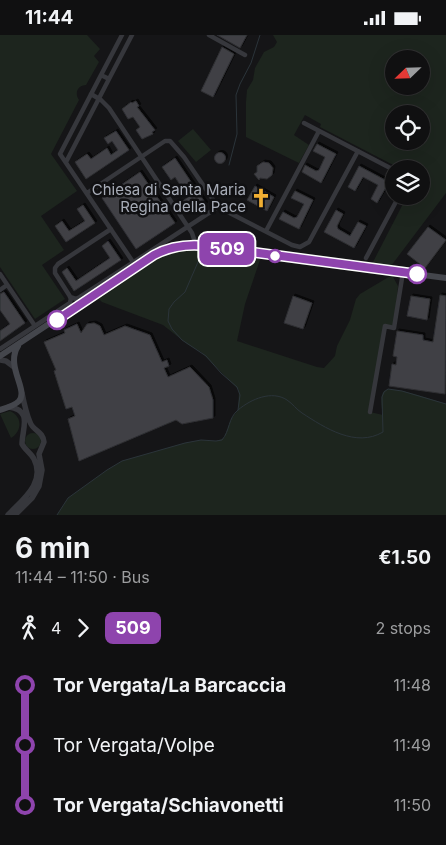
<!DOCTYPE html>
<meta charset="utf-8">
<style>
:root{--surface:#101011;--page:#1e1e1f;--text:#f1f3f6;--muted:#9c9d9f;--line:#303031}
body{margin:0;font-family:Inter,sans-serif;background:var(--page);color:var(--text);height:100vh;display:flex;flex-direction:column;font-size:19px;white-space:nowrap}
*{box-sizing:border-box;margin:0}
p{font-size:16px;color:var(--muted)}
.icon{flex:none;width:28px;height:28px;fill:none;stroke:currentColor;stroke-width:2;stroke-linecap:round;stroke-linejoin:round}
.map{position:relative;height:480px;overflow:hidden}
.panel{display:flex;flex-direction:column;background:var(--surface);flex:1}
.panel>*{flex:none}
.badge{padding:0 10px;border-radius:8px;font-size:18px;line-height:32px}
.needle{width:32px;rotate:247deg}
.buttons{position:absolute;left:385px;top:15px;display:grid;gap:10px}
.buttons a{display:grid;place-items:center;width:45px;height:45px;border-radius:50%;background:var(--surface);box-shadow:0 5px 20px #0002,0 0 0 1px var(--line);font-size:25px}
.map>.badge{position:absolute;translate:-50% -50%;box-shadow:0 0 0 2px #fff}
.legs{display:flex;align-items:center;gap:8px;height:55px;padding:0 15px;font-size:16px}
.legs p{margin-inline-start:auto}
.headline{display:flex;align-items:center;justify-content:space-between;height:85px;padding:0 15px}
h1{font-size:28px;font-weight:700;line-height:38px}
ul{padding:0 15px;list-style:none}
li{display:flex;align-items:center;gap:18px;height:60px;font-size:19px}
li i{display:grid;place-items:center;width:8px;height:100%;margin:0 6px;background:currentColor}
li i::after{content:'';width:12px;height:12px;margin:-6px;border:4px solid;border-radius:50%;background:var(--surface)}
li p{margin-inline-start:auto}
li:first-child i{background:linear-gradient(#0000 50%,currentColor 0)}
li:last-child i{background:linear-gradient(currentColor 50%,#0000 0)}
.status{display:flex;justify-content:space-between;align-items:center;height:35px;padding:0 25px;background:var(--surface);direction:ltr}
.status svg{height:14px;fill:currentColor}
.map>svg:first-child{display:block}
.green{fill:#1d251e;fill-rule:evenodd}
.lines{fill:none;stroke-linecap:round;stroke-linejoin:round}
.stream{stroke:#2b343a;stroke-width:1}
.building{fill:#3f4044;stroke:#2f2f33;filter:url(#shadow)}
.minor{stroke:#36373c;stroke-width:4.5}
.tertiary{stroke:#36373c;stroke-width:5.5}
.secondary{stroke:#44464c;stroke-width:6}
.line-1-casing{stroke:#fff;stroke-width:11}
.line-1{stroke:#8e44ad;stroke-width:8}
.stop-1-dot{fill:#fff;stroke:#8e44ad;stroke-width:2.5}
.labels{text-anchor:middle;dominant-baseline:central;stroke-width:5;stroke-linejoin:round;paint-order:stroke}
.poi-label{font-size:15px;fill:#a7acb7;stroke:#101012;text-anchor:end}
</style>
<div class="status"><b>11:44</b><svg viewBox="0 0 49 12"><path d="M0 12V9h3v3zM5 12V6h3v6zM10 12V3h3v9zM15 12V0h3v12zM26 1h20v11H26zM47 4h2v5h-2z"/></svg></div>
<div class="map">
<svg width="446" height="480" viewBox="0 0 446 480">
<defs>
<filter id="shadow"><feDropShadow dx="2" dy="-2" stdDeviation="0" flood-color="#0009"/></filter>
</defs>
<rect width="100%" height="100%" fill="#151517"/>
<path class="green" d="M0,0h87l13,14 -6,7 5,6 -13,23c-8,0 -12,8 -7,15l-28,54 26,37 -36,25 23,34 -22,15 23,34 -30,20 -35,-52z
M273,0h173v158l-55,73 -19,-2 35,-68h14v-27h-20l-81,-42 1,-3 -16,-9 -11,20 15,10 -10,18 -53,-26v-35l1,-12 6,-10 2,-12 9,-16 10,-5 3,-5zM394,24h27v27h-27zM394,79h27v27h-27z
M193,94l18,21 -15,12 -18,-21z
M189,214h18l1,2 53,6 -16,47 -8,37 80,26 7,1 11,-12 2,-10 13,-26 6,-21 4,-5 32,-19 6,11 -4,42 -9,-2 -15,86 13,3c-1,-6 -4,-18 1,-24 6,-7 52,10 62,13v111h-389l11,-17 39,-28 15,-9 63,-18 16,-3 15,1 8,-3 7,-19 7,-9 1,-20 -38,-38 -14,-8 -24,-19 -61,-23 -3,-3 66,-45z
M10,376c13,6 12,20 1,27l-11,-24z
M25 406a8 8 0 1 1 16 0a8 8 0 1 1-16 0Z"/>
<g class="lines">
<path class="stream" d="M229,130l8,-31 -1,-39 4,-11 11,-21 9,-28
M198,227l-13,30 -11,10 -5,7 -1,12 4,8 10,11 24,16 15,17 16,14 3,8 -2,15
M57,480l11,-17 39,-28 15,-9 63,-18 16,-3 15,1 6,-1c8,-9 6,-22 16,-30 13,-11 34,-20 49,-10 6,4 9,9 15,13 23,15 54,35 81,19l-1,-35 2,-5 4,-3 14,2 44,13"/>
</g>
<path class="building" d="M217,0h30l-7,13z
M222,12l12,7 -21,43 -12,-6z
M136,66l3,5 -2,1 18,23 -3,2 1,2 -11,5 -6,-9 4,-3 -7,-10 -5,2 -6,-10 9,-7 1,1z
M116,96l13,19 -43,29 -11,-17 12,-8 4,5 16,-11 4,7 7,-5 -6,-9 -4,3 -4,-6z
M317,109l19,10 -15,29 -19,-11 3,-7 11,6 3,-1 6,-13 -12,-6z
M214.5 123a5.5 5.5 0 1 1 11 0a5.5 5.5 0 1 1-11 0Z
M175,123l31,46 -14,10 -9,-13 5,-4 -13,-20 -4,3 -9,-13z
M263,127l6,1 4,5 -1,7 -5,4 -7,-1 -1,2 -5,-6 3,-2v-6z
M359,131l30,16 -12,21 -6,-4 7,-14 -15,-8 -8,14 -7,-4z
M140,137l35,51 -39,26 -34,-51z
M255,151l19,11 -7,14 -20,-11z
M295,156l18,9 -14,29 -20,-10 4,-7 11,6 3,-1 7,-13 -13,-6z
M83,170l12,18 -29,19 -11,-16 7,-5 7,10 16,-10 -8,-12z
M336,175l7,4 -6,12 1,3 12,7 8,-14 8,4 -12,22 -30,-16z
M428,192l18,13 -21,28 -18,-14z
M108,206l13,19 -47,31 -12,-19 5,-4 9,13 34,-23 -8,-12z
M4,257l21,31 -25,18v-10l10,-7 -10,-14v-16z
M440,260l6,1 -1,98 -56,-8 3,-22 4,1 1,-8 -4,-1 4,-25 26,4v5l10,2z
M293,261l19,7 -9,26 -19,-6z
M411,261l19,3 -3,21 -20,-4z
M94,288l6,3 4,9 21,-9 25,9 12,27 5,-2 2,6 -5,2 4,9 22,-10 19,20 4,13v18l-31,6 -6,-4 -97,41 -11,-42 7,-3 -3,-9 -6,2 -12,-38 2,-1 -12,-28 21,-9 -1,-3 13,-6 4,9 6,-9z"/>
<g class="lines">
<path class="minor" d="M209,0l36,20
M101,40l21,-40
M109,44l23,-44
M91,59l10,6 8,8 83,125 4,12
M304,88l90,47
M66,127l43,-83 -8,-4 -41,79 73,108
M87,158l78,-52h5l14,16 34,50 74,38 8,2 9,-5 49,-91
M266,196l53,-100
M366,223l33,-62
M0,239l35,52
M0,255l7,-5
M70,262l6,2 4,-2 138,-90
M0,314l70,-46 1,-5 -16,-25v-5l3,-4 53,-35
M370,377l15,-86 9,2 9,-56"/>
<path class="tertiary" d="M0,325l6,1 8,6
M8,480c14,-15 38,-32 26,-56 -3,-6 -9,-9 -12,-15 0,-15 11,-34 -13,-37
M15,480l17,-17 7,-12 3,-16 -3,-16 5,-12c-1,-11 -11,-11 -14,-20 -4,-9 -6,-19 -8,-29"/>
<path class="secondary" d="M0,321l150,-99c17,-10 36,-13 56,-11l240,32
M0,375c6,-2 14,-4 19,-9 10,-11 -14,-35 -1,-55"/>
</g>
<g class="lines">
<defs>
<path id="line-1" d="M57,285l97,-65c17,-9 34,-11 52,-9l211,28"/>
</defs>
<use href="#line-1" class="line-1-casing"/>
<use href="#line-1" class="line-1"/>
</g>
<defs>
<symbol id="church-bare" viewBox="-9 -9 18 18"><path d="M-1.2-6h2.4v3.5h3.3v2.4h-3.3V6h-2.4V-.1h-3.3v-2.4h3.3Z" fill="#f1af33" stroke="#101012" stroke-width="2.5" paint-order="stroke"/></symbol>
</defs>
<g fill-rule="evenodd">
<use href="#church-bare" x="247" y="149" width="28" height="28"/>
</g>
<g class="stop-1-dot">
<circle cx="275" cy="221" r="6"/>
<circle cx="417" cy="239" r="9"/>
<circle cx="57" cy="285" r="9"/>
</g>
<g class="labels">
<g class="poi-label">
<text x="246" y="154">Chiesa di Santa Maria<tspan x="246" dy="17">Regina della Pace</tspan></text>
</g>
</g>
</svg>
<div class="buttons">
<a><svg class="needle" viewBox="-14 -14 28 28"><path d="M0-13l5 13h-10z" fill="#e53935"/><path d="M0 13l5-13h-10z" fill="#9c9d9f"/></svg></a>
<a><svg class="icon" aria-label="locate" viewBox="0 0 24 24"><circle cx="12" cy="12" r="6"/><path d="M12 2v4M12 18v4M2 12h4M18 12h4"/></svg></a>
<a><svg class="icon" aria-label="layers" viewBox="0 0 24 24"><path d="M12 4l9 5-9 5-9-5zM3 14l9 5 9-5"/></svg></a>
</div>
<b class="badge" style="left:227px;top:214px;background:#8e44ad;color:#fff">509</b>
</div>
<section class="panel">
<div class="headline"><div><h1>6 min</h1><p>11:44 – 11:50 · Bus</p></div><b>€1.50</b></div>
<div class="legs"><svg class="icon" aria-label="walk" viewBox="0 0 24 24"><circle cx="13" cy="4" r="2"/><path d="M13 8l-2 6 4 7M11 14l-3 7M7 12l3-4h3l4 4"/></svg>4<svg class="icon" aria-label="forward" viewBox="0 0 24 24"><path d="M9 5l7 7-7 7"/></svg><b class="badge" style="background:#8e44ad;color:#fff">509</b><p>2 stops</p></div>
<ul>
<li><i style="color:#8e44ad"></i><b>Tor Vergata/La Barcaccia</b><p>11:48</p></li>
<li><i style="color:#8e44ad"></i><span>Tor Vergata/Volpe</span><p>11:49</p></li>
<li><i style="color:#8e44ad"></i><b>Tor Vergata/Schiavonetti</b><p>11:50</p></li>
</ul>
</section>
